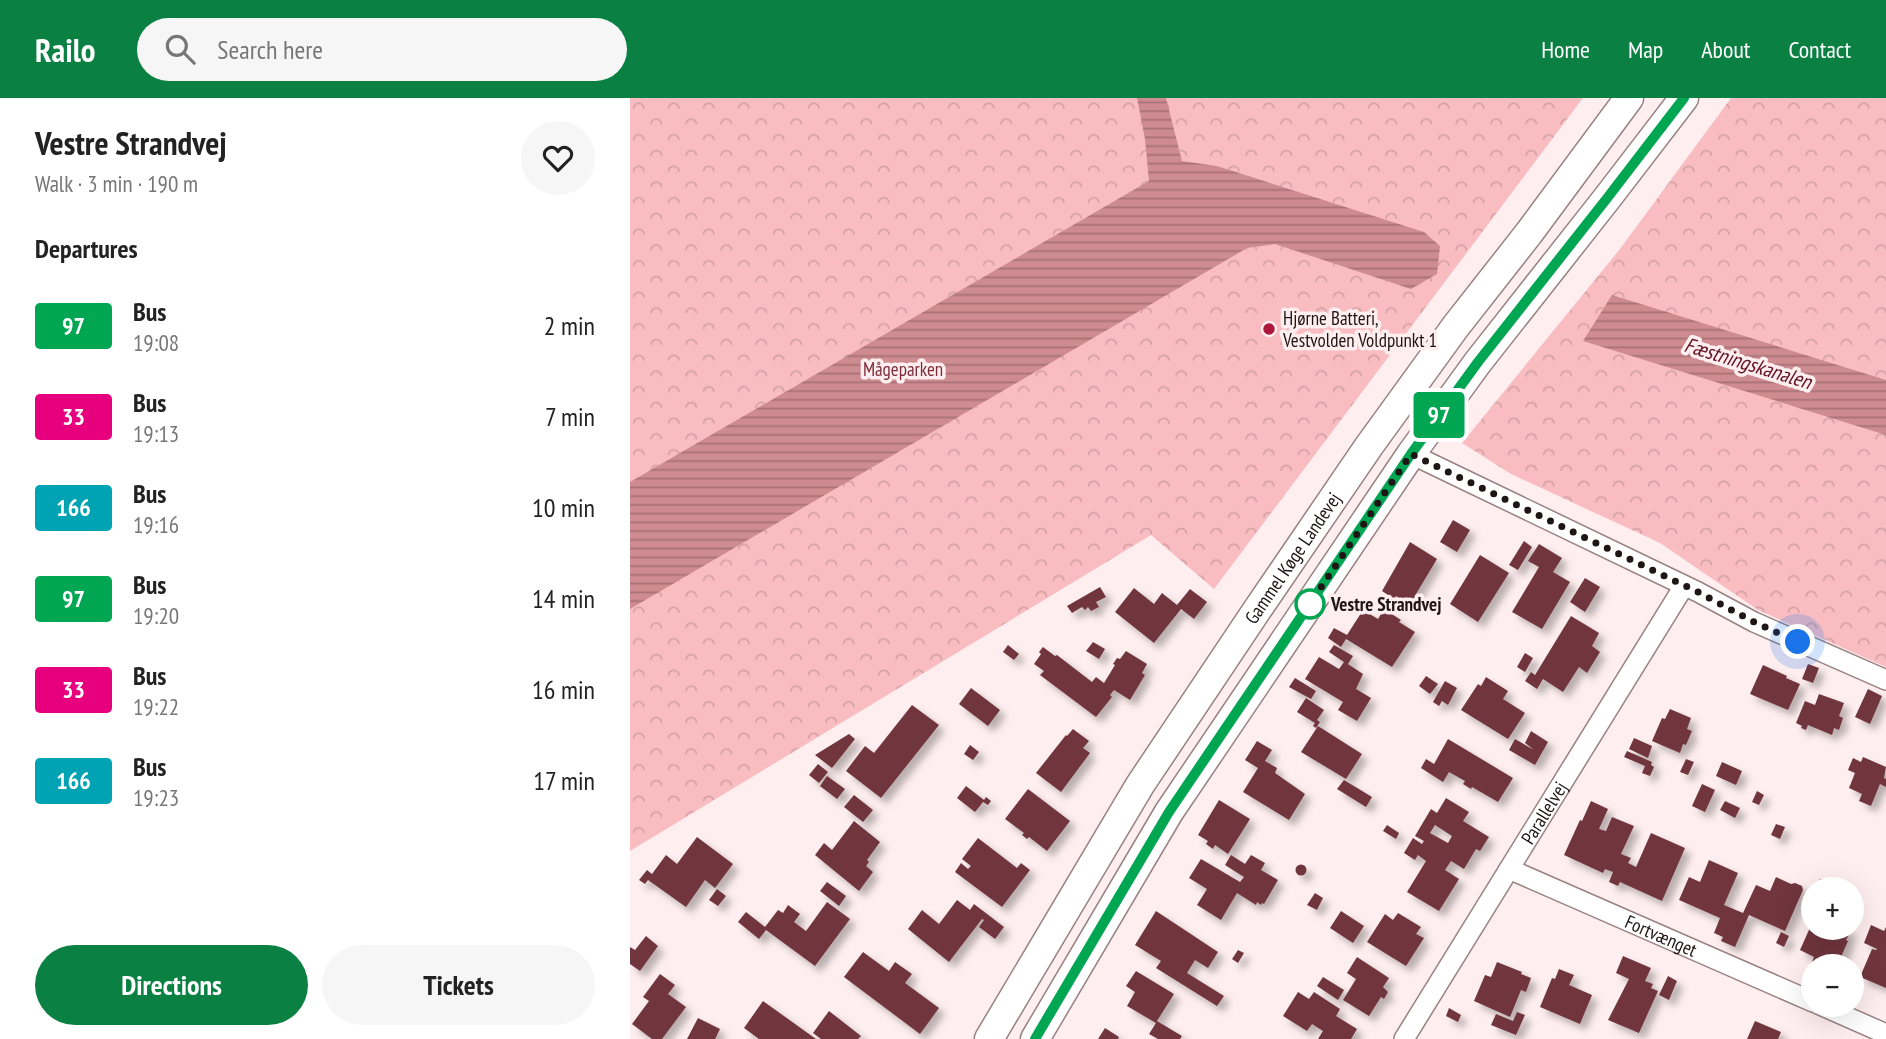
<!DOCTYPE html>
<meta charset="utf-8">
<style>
:root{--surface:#fff;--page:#f6f6f6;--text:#222;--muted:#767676;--accent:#0b8043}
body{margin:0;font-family:"PT Sans Narrow",sans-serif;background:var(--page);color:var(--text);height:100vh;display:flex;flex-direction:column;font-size:26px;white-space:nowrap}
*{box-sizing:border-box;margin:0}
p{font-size:23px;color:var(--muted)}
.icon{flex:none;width:38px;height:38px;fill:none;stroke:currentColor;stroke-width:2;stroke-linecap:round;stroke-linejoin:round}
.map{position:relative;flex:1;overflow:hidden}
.panel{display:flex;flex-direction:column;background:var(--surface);width:630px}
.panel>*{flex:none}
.badge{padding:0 14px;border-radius:5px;font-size:24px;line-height:46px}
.fabs{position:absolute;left:1171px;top:779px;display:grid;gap:14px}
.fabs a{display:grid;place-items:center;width:63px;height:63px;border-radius:50%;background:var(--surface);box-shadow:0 7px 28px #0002;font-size:35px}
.you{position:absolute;width:35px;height:35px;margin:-18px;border:5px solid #fff;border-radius:50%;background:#1a73e8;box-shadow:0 0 0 10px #1a73e833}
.map>.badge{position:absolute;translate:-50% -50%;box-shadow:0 0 0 4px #fff}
h2{padding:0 35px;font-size:26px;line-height:63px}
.round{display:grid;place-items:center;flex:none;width:74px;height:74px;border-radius:37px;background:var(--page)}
.headline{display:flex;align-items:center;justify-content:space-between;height:119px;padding:0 35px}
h1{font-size:33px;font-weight:700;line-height:52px}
.primary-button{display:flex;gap:14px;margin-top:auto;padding:14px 35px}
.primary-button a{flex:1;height:80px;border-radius:42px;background:var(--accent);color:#fff;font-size:28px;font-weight:700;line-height:80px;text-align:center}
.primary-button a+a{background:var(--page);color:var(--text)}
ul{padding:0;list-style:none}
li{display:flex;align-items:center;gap:21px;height:91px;padding:0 35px}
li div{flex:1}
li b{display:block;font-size:26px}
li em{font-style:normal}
li .badge{min-width:77px;font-weight:700;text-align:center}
header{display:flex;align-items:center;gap:42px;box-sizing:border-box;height:98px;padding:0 35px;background:var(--accent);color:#fff}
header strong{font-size:33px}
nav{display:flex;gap:38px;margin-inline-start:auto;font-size:24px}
.search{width:490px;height:63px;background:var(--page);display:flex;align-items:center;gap:18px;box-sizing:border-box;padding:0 24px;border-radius:38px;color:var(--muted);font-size:26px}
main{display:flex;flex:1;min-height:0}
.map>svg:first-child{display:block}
.park{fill:url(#park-crowns)}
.water{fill:url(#water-rules)}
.building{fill:#6f363d;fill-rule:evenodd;filter:url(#shadow)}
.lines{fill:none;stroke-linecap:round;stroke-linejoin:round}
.minor-casing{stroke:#988182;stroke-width:22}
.secondary-casing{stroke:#988182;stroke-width:31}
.minor{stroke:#fff;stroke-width:19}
.secondary{stroke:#fff;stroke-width:28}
.line-casing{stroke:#fff;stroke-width:16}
.line{stroke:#00a651;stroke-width:10}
.walk{stroke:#1e1516;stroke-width:7;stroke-dasharray:0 12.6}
.poi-dot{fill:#ad183f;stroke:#feeeef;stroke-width:2.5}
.stop-dot{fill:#fff;stroke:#00a651;stroke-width:3.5}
.labels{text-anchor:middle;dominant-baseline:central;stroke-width:7;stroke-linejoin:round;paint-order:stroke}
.poi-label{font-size:19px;fill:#1e1516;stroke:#feeeef;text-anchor:start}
.park-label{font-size:19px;fill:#7d2e3a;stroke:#feeeef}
.street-label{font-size:19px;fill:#1e1516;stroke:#feeeef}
.stop-label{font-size:19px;font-weight:bold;fill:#1e1516;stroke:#feeeef;text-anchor:start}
.water-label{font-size:21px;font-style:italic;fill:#621324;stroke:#feeeef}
</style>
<header>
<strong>Railo</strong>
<div class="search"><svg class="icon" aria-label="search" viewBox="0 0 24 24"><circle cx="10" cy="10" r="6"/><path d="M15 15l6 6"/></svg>Search here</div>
<nav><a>Home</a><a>Map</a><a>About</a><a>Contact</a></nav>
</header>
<main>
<section class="panel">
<div class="headline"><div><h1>Vestre Strandvej</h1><p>Walk · 3 min · 190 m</p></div><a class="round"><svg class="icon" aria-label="heart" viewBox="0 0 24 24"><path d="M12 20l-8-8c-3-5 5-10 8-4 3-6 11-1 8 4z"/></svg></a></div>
<h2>Departures</h2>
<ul>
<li><span class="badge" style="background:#00a651;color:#fff">97</span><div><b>Bus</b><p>19:08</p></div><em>2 min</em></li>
<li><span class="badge" style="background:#e6007e;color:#fff">33</span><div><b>Bus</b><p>19:13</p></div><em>7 min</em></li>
<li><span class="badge" style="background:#00a3b4;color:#fff">166</span><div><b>Bus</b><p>19:16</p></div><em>10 min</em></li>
<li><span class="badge" style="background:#00a651;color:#fff">97</span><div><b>Bus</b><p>19:20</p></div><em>14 min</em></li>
<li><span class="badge" style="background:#e6007e;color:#fff">33</span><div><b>Bus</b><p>19:22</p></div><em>16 min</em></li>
<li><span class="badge" style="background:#00a3b4;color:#fff">166</span><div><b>Bus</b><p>19:23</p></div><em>17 min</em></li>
</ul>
<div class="primary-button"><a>Directions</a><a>Tickets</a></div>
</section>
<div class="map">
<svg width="1256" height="941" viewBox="0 0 1256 941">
<defs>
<pattern id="park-crowns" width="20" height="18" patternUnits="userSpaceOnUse" patternTransform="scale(1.75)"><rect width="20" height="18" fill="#f9bdc1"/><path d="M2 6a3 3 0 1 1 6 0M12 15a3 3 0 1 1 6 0" fill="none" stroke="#d5a2a5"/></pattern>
<pattern id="water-rules" width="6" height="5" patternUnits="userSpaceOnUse" patternTransform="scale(1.75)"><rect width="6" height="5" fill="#ce8c91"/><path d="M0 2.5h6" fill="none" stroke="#a77175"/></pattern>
<filter id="shadow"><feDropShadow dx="6" dy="6" stdDeviation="3.5" flood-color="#0004"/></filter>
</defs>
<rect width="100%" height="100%" fill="#feeeef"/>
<path class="park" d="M0,0h953l-369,491 -63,-54 -521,316z
M1101,0h155v569l-128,-57 -98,-67 -149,-69 -49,-31 158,-194z"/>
<path class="water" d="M507,0h29l16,63 35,5 207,66 16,14 -3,28 -26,15 -136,-45 -28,4 -617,361v-127l519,-301 -4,-42z
M982,197l274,85v55l-303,-94z"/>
<path class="building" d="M823,422l17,10 -13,22 -17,-10z
M894,443l8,6 -14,23 -9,-5z
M780,444l27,17 -27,45 -14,-8 -2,3 -12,-8z
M909,446l23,14 -9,14 17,10 -28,47 -30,-17 27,-45 -11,-6z
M850,457l29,18 -31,49 -28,-18z
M955,480l15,9 -15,25 -15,-10z
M470,489l6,10 -10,5 3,5 -8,4 -3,-4 -3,3 -3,-3 -10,6 -5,-7z
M504,490l20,16 8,-11 15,12 13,-16 17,13 -13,17 -13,-10 -27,34 -39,-31z
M754,511l17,11 -2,2 16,10 -23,35 -46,-28 -5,8 -13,-9 6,-10 13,7 16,-25 15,9z
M941,518l28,17 -7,13 8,6 -13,21 -8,-6 -16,25 -20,-13 -6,10 -12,-8 6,-9 4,3z
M463,544l12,7 -6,10 -13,-8z
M378,547l11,9 -5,6 -11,-8z
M704,547l19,11 -5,8 15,10 -7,15 15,9 -14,23 -19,-11 5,-8 -38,-23 14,-22 20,12 5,-7 -15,-10z
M413,549l12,9 2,-1 35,27 4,-5 8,6 11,-18 -2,-1 4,-6 3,1 6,-8 21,13 -5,9 3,2 -15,25 -16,-10 -4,5 2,2 -16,20 -56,-42 4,-4 -10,-7 7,-10 -2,-2z
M895,555l8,5 -8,14 -8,-5z
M1178,566l11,4 -6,15 -11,-4z
M1133,567l24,11 -1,2 14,6 -12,26 -38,-16z
M796,578l12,8 -8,10 -11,-8z
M856,579l22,14 -5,8 22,14 -17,26 -47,-29 17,-26 3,2z
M665,580l21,13 -5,8 -22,-12z
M815,583l12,7 -9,17 -6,-4 -3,5 -6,-4z
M341,590l29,22 -12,16 -29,-22z
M1238,591l14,7 -12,28 -15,-7z
M1189,596l25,9 -5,13 4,2 -4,12 -5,-2 -2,7 -24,-10 -2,5 -5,-2 1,-2 -6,-3 9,-22 10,4z
M676,600l18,12 -7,10 3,2 -4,6 -3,-2 2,-3 -18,-11z
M282,607l27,20 -58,73 -35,-27 19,-25 9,7z
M1040,611l21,9 -4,11 5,2 -6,14 -3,-1 -3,9 -28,-12 10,-23 3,1z
M688,628l44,28 -16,25 -45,-27z
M443,631l16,12 -6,7 7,5 -29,39 -25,-19 30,-38 1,1z
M901,633l17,11 -13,23 -26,-15 6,-11 19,11 -9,-7z
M219,636l6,5 -23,29 -17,-13z
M1004,640l18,8 -4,12 -19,-9z
M818,641l65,39 -15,24 -26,-15 -1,2 -8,-5 2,-3 -16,-9 -6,10 -22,-14 5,-9 8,5z
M627,643l15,9 -7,11 12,7 -2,5 30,21 -16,26 -46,-28 15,-24 -13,-8z
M340,647l9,7 -6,8 -9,-6z
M997,653l25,11 -1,3 3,2 -4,9 -8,-3 3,-7 -21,-9z
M1233,659l23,10 -2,11 2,1v8l-6,-3 -9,22 -12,-5 3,-7 -13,-6 6,-15 -7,-3 5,-12 8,4z
M1056,661l8,3 -6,13 -8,-3z
M1092,664l20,9 -6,14 -20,-9z
M188,666l10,8 -9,11 -10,-8z
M197,678l18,13 -8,10 -17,-13z
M714,682l28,17 -6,10 -29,-18z
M1072,686l13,6 -10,22 -13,-6z
M336,688l18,14 2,-3 5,4 -3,4 -5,-3 -8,10 -18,-14z
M398,691l42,32 -23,30 -18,-14 -2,2 -5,-4 2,-2 -19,-14z
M1127,693l7,4 -5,10 -7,-3z
M224,697l19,15 -10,12 -19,-15z
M816,700l23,14 -6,9 26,16 -9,14 -4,-2 -12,20 -13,-8 -6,9 14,9 -20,32 -32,-19 19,-31 -8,-6 -3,5 -11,-7 9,-15 9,6 2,-3 -9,-5 16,-27 6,4zM805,727l17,11 -4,7 -18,-10z
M589,702l31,19 -22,35 -13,-9 -2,4 -7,-5 2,-3 -10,-6z
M961,703l17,8 -9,20 7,2 6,-14 22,9 -13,28 10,4 -3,5 8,4 15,-34 34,15 -23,53 -42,-19 -2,4 -9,-4 4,-10 -8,-3 -2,4 -39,-18 16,-35 2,1z
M1095,703l15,7 -5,10 -15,-8z
M224,723l26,21 -13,18 2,2 -3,4 7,6 -14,19 -44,-36 9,-12 8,7z
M1146,726l9,3 -5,12 -9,-4z
M757,727l12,8 -3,6 -13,-8z
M67,739l36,27 -18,24 -10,-8 -19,27 -38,-27 -3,4 -6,-4 8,-10 5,4 14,-19 11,9z
M348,740l39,30 4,-5 9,7 -28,37 -47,-35 6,-9 7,6 3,-3 -9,-7z
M601,757l14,9 6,-9 14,8 -4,7 17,10 -14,24 -2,-1 -1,2 -4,-3 -1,3 -19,-12 -16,27 -24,-15 10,-16 -18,-11 12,-19 39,23 4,-5 -19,-12z
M1079,762l29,13 -14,32 19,8 13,-28 14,6 6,-14 15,7 4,-1 7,3 1,4 -18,41 -36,-16 -14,32 -14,-6 2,-4 -9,-4 6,-15 -41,-18 10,-23 11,5z
M665.5 772a5.5 5.5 0 1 1 11 0a5.5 5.5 0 1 1-11 0Z
M1190,781l9,4 -2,6h-11z
M197,784l19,14 -7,10 -19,-15z
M87,791l9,7 -8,10 -9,-6z
M685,795l8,5 -6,12 -10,-5z
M327,802l13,10 4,-6 30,23 -9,12 -16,-12 5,-7 -2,-1 -33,43 -41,-33 14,-19 17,14z
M197,804l23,17 -35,47 -49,-36 -7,9 -21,-17 8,-10 19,15 13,-17 5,3 5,-8 12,9 -6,8 12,9z
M526,813l62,41 -10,16 -13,-8 -8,13 37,23 -7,10 -61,-38 5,-7 -26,-16z
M711,813l23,15 -11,17 -23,-15z
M768,815l23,14 -5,7 8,4 -18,28 -39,-24 18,-28 8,6z
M1183,823v7h31l7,3 -5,9 2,1 -11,25h-17l-8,-4 2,-5 -14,-7z
M1241,827l13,6 2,-4v61l-26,-11 12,-28 4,1 1,-1 -13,-6z
M1151,834l8,4 -5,11 -8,-4z
M16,838l12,10 -18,25 -10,-7v-17l5,3z
M608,852l6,3 -6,10 -6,-4z
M233,854l26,19 6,-9 17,12 -7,9 34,25 -19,26 -76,-57z
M993,858l28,12 -6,13 8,3 -2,4 7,3 -19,42 -31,-13 21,-41 -13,-6z
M727,859l32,21 -6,9 5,5 -4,7 -3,-2 -12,19 -26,-16 13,-21 -9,-6z
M867,864l25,10 -1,2 10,4 -5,14 -5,-2 -11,27 -36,-16 11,-26 6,2z
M929,871l15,6 -5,10 23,10 -12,29 -40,-17 12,-29 3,1z
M506,873l38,23 -17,27 25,15 -2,3h-22l-9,-5 7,-11 -29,-17 8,-14 -9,-6z
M30,876l15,11 -7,9 18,13 -24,32h-10l-20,-15 17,-23 -6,-4z
M1038,878l9,5 -8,19 -10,-5z
M693,879l21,13 -6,10 -21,-14z
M668,894l11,7 5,-7 26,17 -4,7 21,13 -6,10h-33l5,-8 -11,-7 -5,7 -24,-15z
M133,903l53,38h-57l-15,-11z
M819,910l12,7 -3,7 -12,-6z
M199,913l32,25 -3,3h-37l-8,-6z
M887,914l8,3 -9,20 -25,-10 5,-11 17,7z
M68,920l22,11 -5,10h-28z
M1125,923l26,11 -3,7h-31z
M475,930l14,9 -1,2h-20z"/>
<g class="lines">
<defs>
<g id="minor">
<path d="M781,356l287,138 56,30 132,58"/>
<path id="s1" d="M879,771l304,133"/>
<path d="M1188,906l68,30"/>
<path id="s2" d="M774,941l280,-453"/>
</g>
<g id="secondary">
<path id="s3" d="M359,941l151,-254 117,-175 112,-164 87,-120 73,-93 100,-135"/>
<path d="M405,941l134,-227 242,-358 67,-92 130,-165 76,-99"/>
</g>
</defs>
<use href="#minor" class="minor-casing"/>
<use href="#secondary" class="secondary-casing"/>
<use href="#minor" class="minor"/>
<use href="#secondary" class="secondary"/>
</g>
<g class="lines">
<defs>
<path id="line" d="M405,941l134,-227 242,-358 67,-92 130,-165 76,-99"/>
</defs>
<use href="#line" class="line-casing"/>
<use href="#line" class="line"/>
<path class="walk" d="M680,506l-5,7 106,-157 287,138 56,30 44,20"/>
</g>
<circle class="poi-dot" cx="639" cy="231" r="7"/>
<circle class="stop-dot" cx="680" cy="506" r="14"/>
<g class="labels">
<g class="poi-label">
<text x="653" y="220">Hjørne Batteri,<tspan x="653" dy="22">Vestvolden Voldpunkt 1</tspan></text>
</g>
<g class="park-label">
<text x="273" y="271">Mågeparken</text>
</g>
<g class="street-label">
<text stroke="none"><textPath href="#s3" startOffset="569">Gammel Køge Landevej</textPath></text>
<text stroke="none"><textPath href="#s2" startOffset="266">Parallelvej</textPath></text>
<text stroke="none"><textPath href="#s1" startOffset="166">Fortvænget</textPath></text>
</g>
<g class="stop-label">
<text x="701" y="506">Vestre Strandvej</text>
</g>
<g class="water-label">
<text transform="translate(1118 265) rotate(17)">Fæstningskanalen</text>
</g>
</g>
</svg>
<div class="fabs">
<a>+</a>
<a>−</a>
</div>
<div class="you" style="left:1168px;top:544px"></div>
<b class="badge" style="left:809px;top:317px;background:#00a651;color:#fff">97</b>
</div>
</main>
